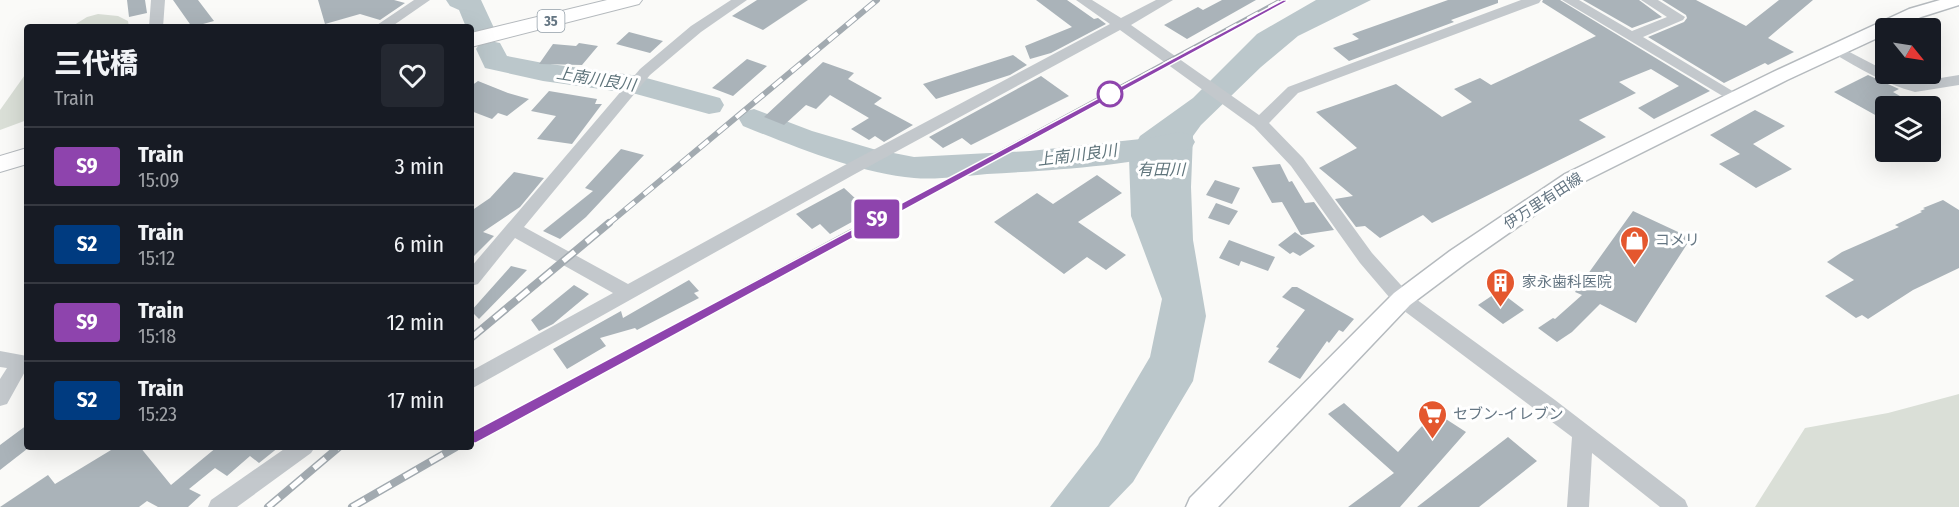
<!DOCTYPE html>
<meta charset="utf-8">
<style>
:root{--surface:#171b24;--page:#242831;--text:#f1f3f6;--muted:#9ea1a6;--line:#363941}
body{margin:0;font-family:"Fira Sans Condensed","Noto Sans JP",sans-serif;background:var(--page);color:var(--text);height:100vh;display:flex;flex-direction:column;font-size:22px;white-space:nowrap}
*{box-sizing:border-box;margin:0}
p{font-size:20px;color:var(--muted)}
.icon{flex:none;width:33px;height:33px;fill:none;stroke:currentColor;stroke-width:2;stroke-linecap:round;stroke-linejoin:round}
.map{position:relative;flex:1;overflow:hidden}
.side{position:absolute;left:24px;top:24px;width:450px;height:426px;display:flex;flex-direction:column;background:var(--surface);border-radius:6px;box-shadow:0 6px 24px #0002}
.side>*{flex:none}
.badge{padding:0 12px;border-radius:4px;font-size:21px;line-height:39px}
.needle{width:39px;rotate:120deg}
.controls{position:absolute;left:1875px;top:18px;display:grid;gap:12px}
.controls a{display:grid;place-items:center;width:66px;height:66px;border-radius:6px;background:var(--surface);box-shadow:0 6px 24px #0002;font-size:30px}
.map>.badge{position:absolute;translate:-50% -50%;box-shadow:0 0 0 3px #fff}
.round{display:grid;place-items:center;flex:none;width:63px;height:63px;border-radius:6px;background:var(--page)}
.overview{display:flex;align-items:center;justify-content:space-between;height:102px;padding:0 30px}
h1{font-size:28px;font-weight:800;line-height:45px}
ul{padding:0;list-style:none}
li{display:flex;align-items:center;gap:18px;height:78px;padding:0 30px;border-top:2px solid var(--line)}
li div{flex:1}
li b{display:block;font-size:22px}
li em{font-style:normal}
li .badge{min-width:66px;font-weight:700;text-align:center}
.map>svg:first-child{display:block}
.green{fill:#dadfd7}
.water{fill:#bbc7cb}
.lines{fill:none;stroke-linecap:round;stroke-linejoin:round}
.river{fill:#bbc7cb;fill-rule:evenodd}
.building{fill:#aab3b9}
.major-casing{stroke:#b5babe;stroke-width:3}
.highway-casing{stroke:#b4b9bd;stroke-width:2}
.minor{fill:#c3c8cc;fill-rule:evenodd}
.major{fill:#fff;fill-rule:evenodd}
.highway{fill:#fff;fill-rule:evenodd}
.rail-far1-casing{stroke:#a2aab0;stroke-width:6}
.rail-casing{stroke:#a2aab0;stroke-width:8}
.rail-far1{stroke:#fff;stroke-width:4;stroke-dasharray:12;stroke-linecap:butt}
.rail{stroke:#fff;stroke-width:5;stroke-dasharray:15;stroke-linecap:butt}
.line{fill:#8e44ad;stroke:#fff;stroke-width:1.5}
.stop-dot{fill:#fff;stroke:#8e44ad;stroke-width:3}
.labels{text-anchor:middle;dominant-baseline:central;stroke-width:6;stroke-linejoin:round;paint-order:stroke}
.shield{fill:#fff;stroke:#939fa8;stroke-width:1.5}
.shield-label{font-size:14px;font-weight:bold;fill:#657683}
.street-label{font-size:15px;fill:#657683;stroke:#fff}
.poi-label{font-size:15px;fill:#657683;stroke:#fff;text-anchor:start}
.water-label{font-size:16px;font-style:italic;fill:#60757c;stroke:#fff}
</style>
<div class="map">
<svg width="1959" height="507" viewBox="0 0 1959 507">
<rect width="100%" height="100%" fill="#fafaf8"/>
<path class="green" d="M98,14l20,2 10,5 1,6h-58l16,-10z
M27,72v48l-27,10v-20z
M1959,394v113h-204l50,-79 83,-15z"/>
<path class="water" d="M1316,0h55l-73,36 -37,31 -60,58 -8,11 -2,51 2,53 13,76 -13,65 -60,101 -24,25h-59l48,-62 52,-88 12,-58 -31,-83 -2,-59 11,-21 53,-38 64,-64z"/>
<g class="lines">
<path class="river" d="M446,0h35l13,28 -4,6 -10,2 -9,-2v-7h-5l-7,-17 -9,-4z
M490,41l10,2 7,13 36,7 96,13 81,22 4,7 -4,7 -11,2 -73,-20 -93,-13 -58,-13 -9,-19 4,-6z
M754,109l58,22 61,18 41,8 116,-6 120,-13 30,-6 11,3 4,7 -4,7c-65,18 -137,21 -204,25 -24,2 -50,6 -73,4 -54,-4 -121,-32 -171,-52l-4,-7 4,-7z"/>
</g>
<path class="building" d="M127,0h18l2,13 -18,4z
M173,0h25l16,21 -22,6z
M318,0h76l11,3 -25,17 -20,-6 -35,10z
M757,0h51l-45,30 -31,-14z
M1036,0h31l27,19 4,-1 8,6 -55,29 -21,6 -5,-13 47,-19z
M1222,0h34l-69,39 -23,-14 34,-18 5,3z
M1448,0h50v3l-47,17 3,2 -105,39 -16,-13 26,-9 -7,-5z
M1543,0h17l150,91 -56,28 -16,-11 41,-22 -28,-17 -32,13 17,11 -57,27 27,17 -174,86 -9,-8 -43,23 -15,-12 -9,1 -21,-28 18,-3 -34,-28 38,-20 -41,-36 80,-28 46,33 30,-15 -18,-13 26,-11 11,7 105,-49 -54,-34z
M1583,0h56l23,17 -30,11z
M1662,0h34l50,26 33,-26h34l-45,38 26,14 -26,13 -3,-2 -41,20 -76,-46 36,-15 3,-4 -1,-3z
M629,32l34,9 -13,12 -34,-9z
M579,43l19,3 -16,19 -43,-1 14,-20 23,2z
M1013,55l14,10 -17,10 -74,24 -13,-15z
M747,59l20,7 -34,30 -21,-8z
M823,62l31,11 -6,6 34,19 -8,6 39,21 -29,17 -9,-6 -6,4 -18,-11 18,-11 -39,-23 -14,14 -10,-4 -22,20 -20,-8z
M1868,75l31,14 -6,3 14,8 -12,6h-9v5l-9,5 -43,-24z
M1041,76l28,20 -98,49 -9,-7 -19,10 -14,-11z
M478,81l30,12 21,6 -22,17 -9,-3 -6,6 -21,-8v-25z
M549,91l48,8 -2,5h7l-30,40 -35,-5 19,-23 -25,-5z
M1755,110l30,16 -32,18 39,25 -36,19 -37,-24 21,-10 -30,-19z
M621,149l23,6 -58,62 -26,22 -17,-8 50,-40 -8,-3z
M1280,164l9,18 3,-1 13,22 9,-1 20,28 -33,5 -19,-33 -10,1 -20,-36z
M514,172l30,6 -24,29 -37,25 11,4 -23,23v-48l19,-13z
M1097,175l25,18 -44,29 48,33 -20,15 -19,-13 -23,17 -70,-52 43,-29 16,11z
M1215,180l25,8 -8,16 -26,-9z
M844,188l26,24 -40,22 -10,-10 -8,5 -16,-15z
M1943,200l16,10v58l-46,22 -45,29 -6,-4 -6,3 -31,-22 29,-16 -27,-18 15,-10 57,-25 -4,-2 27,-13 -2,-1 5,-2 -2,-1z
M1216,203l22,8 -9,14 -21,-7z
M1633,211l58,27 -55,85 -36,-19 -28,28 -15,10 -19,-14 15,-10 2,1 27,-24 -7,-3z
M1295,232l20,14 -15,10 -7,-4 -3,2 -12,-9z
M1229,240l46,17 -7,14 -27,-10 -2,5 -20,-8z
M511,266l16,4 -48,49 -8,-8z
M689,280l10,11 -5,2 5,5 -62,32 -2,-2 -35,10 6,8 -39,23 -14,-20 68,-38 2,7z
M574,285l15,9 -36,30 -14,7 -8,-11z
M1292,287h5l57,32 -11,13 -4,-2 -10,13 -2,-2 -27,38 -32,-17 11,-14 -3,-1 29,-37 -23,-13z
M1499,291l25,19 -21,14 -25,-19z
M1344,403l54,49 37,-40 31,20 -66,75h-52l46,-34 -66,-59z
M27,425v24l-27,21v-25z
M1508,437l29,24 -58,46h-62z
M116,447h24l31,38 46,-38h62l-20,16 -9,-7 -23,20 -12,-8 -26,21 12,6 -13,12h-30l-11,-6 -8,6h-139l48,-32 7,9z"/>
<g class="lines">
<defs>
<path id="major" d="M1940,0h19v5l-38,12 -25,11h-10v6l-99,46 -208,104 -113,79 -56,42 -192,202h-32l4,-9 204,-205 56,-42 115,-77 208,-102 136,-63z"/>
<path id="highway" d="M607,0h35l-3,4 -168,43v-14z
M27,148v16l-27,8v-16z"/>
</defs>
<use href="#major" class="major-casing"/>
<use href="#highway" class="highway-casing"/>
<path class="minor" d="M151,0h14l-2,27h-14z
M414,0h16l-39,27h-17z
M731,0h16l-46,32 -51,43 -126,152 104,57 215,-118 267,-142 -34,-24h16l29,18 35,-18h17l-42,25 128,90 29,-28 233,-87h20l-2,3 -241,90 -29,30 34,35 69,95 37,41 146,106 130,100 3,7h-28l-68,-54 -3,54h-22l5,-70 -177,-133 -35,-41 -69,-97 -37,-39 -134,-97 -265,144 -384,215v-18l142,-78 -98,-55 -37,46 -7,2v-19l169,-198 51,-43z
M1562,0h17l53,31 35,-14 -26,-17h17l27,17 -2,3 -40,17 101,61 -8,5 -5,-2z
M1838,46l48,25v3l30,8 43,-7v10l-44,7c-30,-8 -55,-23 -82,-39l-2,-3 2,-3z
M0,351l27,5v12l-20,36 -7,2v-27l7,-11 -7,-1z
M287,447h28l-4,6 -74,54h-29l3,-7z"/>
<use href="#major" class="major"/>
<use href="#highway" class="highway"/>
<defs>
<path id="rail-far1" d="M607,225l270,-225
M868,225l415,-225"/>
<path id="rail" d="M471,338l138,-115
M471,439l399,-216
M268,507l71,-60
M352,507l104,-60"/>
</defs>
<use href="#rail-far1" class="rail-far1-casing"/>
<use href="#rail" class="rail-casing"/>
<use href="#rail-far1" class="rail-far1"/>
<use href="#rail" class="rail"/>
</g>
<path class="line" d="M1283,0h5l-2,2 -810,441h-10l-2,-4 2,-4z"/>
<defs>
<symbol id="shop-pin" viewBox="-11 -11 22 30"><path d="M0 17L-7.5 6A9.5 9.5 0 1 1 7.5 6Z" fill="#e4572e" stroke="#fff"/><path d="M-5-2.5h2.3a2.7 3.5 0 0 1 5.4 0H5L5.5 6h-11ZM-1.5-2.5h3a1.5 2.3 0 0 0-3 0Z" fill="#fff"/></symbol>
<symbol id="building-pin" viewBox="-11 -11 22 30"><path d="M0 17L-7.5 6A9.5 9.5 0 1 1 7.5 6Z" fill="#e4572e" stroke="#fff"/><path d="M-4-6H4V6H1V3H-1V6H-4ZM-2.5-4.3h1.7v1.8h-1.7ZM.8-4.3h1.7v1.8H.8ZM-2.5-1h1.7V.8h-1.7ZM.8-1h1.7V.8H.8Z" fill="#fff"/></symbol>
<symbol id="supermarket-pin" viewBox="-11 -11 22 30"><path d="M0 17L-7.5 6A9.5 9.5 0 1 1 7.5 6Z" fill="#e4572e" stroke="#fff"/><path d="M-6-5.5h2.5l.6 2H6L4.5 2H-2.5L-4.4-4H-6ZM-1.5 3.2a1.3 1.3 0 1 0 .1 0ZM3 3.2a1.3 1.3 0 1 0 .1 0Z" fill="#fff"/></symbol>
</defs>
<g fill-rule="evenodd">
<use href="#shop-pin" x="1618" y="224" width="33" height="45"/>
<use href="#building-pin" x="1484" y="266" width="33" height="45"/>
<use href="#supermarket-pin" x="1416" y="398" width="33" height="45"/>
</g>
<circle class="stop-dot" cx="1110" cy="94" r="12"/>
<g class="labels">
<rect class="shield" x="537.5" y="10" width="27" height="22" rx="4.5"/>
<g class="shield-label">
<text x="551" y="21">35</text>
</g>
<g class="street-label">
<text transform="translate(1543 201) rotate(-33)">伊万里有田線</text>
</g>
<g class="poi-label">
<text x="1655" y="240">コメリ</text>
<text x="1522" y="282">家永歯科医院</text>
<text x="1453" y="414">セブン-イレブン</text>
</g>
<g class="water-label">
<text transform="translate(596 79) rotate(9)">上南川良川</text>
<text transform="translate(1077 155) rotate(-7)">上南川良川</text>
<text x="1161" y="169">有田川</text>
</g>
</g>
</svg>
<div class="controls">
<a><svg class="needle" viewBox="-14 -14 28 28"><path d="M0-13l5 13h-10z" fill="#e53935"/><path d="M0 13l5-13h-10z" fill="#9ea1a6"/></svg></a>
<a><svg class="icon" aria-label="layers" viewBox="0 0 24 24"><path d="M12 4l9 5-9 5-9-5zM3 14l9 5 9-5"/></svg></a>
</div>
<b class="badge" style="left:877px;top:219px;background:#8e44ad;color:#fff">S9</b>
<section class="side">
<div class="overview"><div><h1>三代橋</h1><p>Train</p></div><a class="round"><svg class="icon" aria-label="heart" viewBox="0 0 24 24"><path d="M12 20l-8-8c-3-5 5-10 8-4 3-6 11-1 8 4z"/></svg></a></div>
<ul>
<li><span class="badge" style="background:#8e44ad;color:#fff">S9</span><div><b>Train</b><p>15:09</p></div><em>3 min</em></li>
<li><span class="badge" style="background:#003b80;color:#fff">S2</span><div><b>Train</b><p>15:12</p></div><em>6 min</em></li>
<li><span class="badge" style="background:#8e44ad;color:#fff">S9</span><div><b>Train</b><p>15:18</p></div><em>12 min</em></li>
<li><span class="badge" style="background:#003b80;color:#fff">S2</span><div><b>Train</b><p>15:23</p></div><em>17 min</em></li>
</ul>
</section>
</div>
